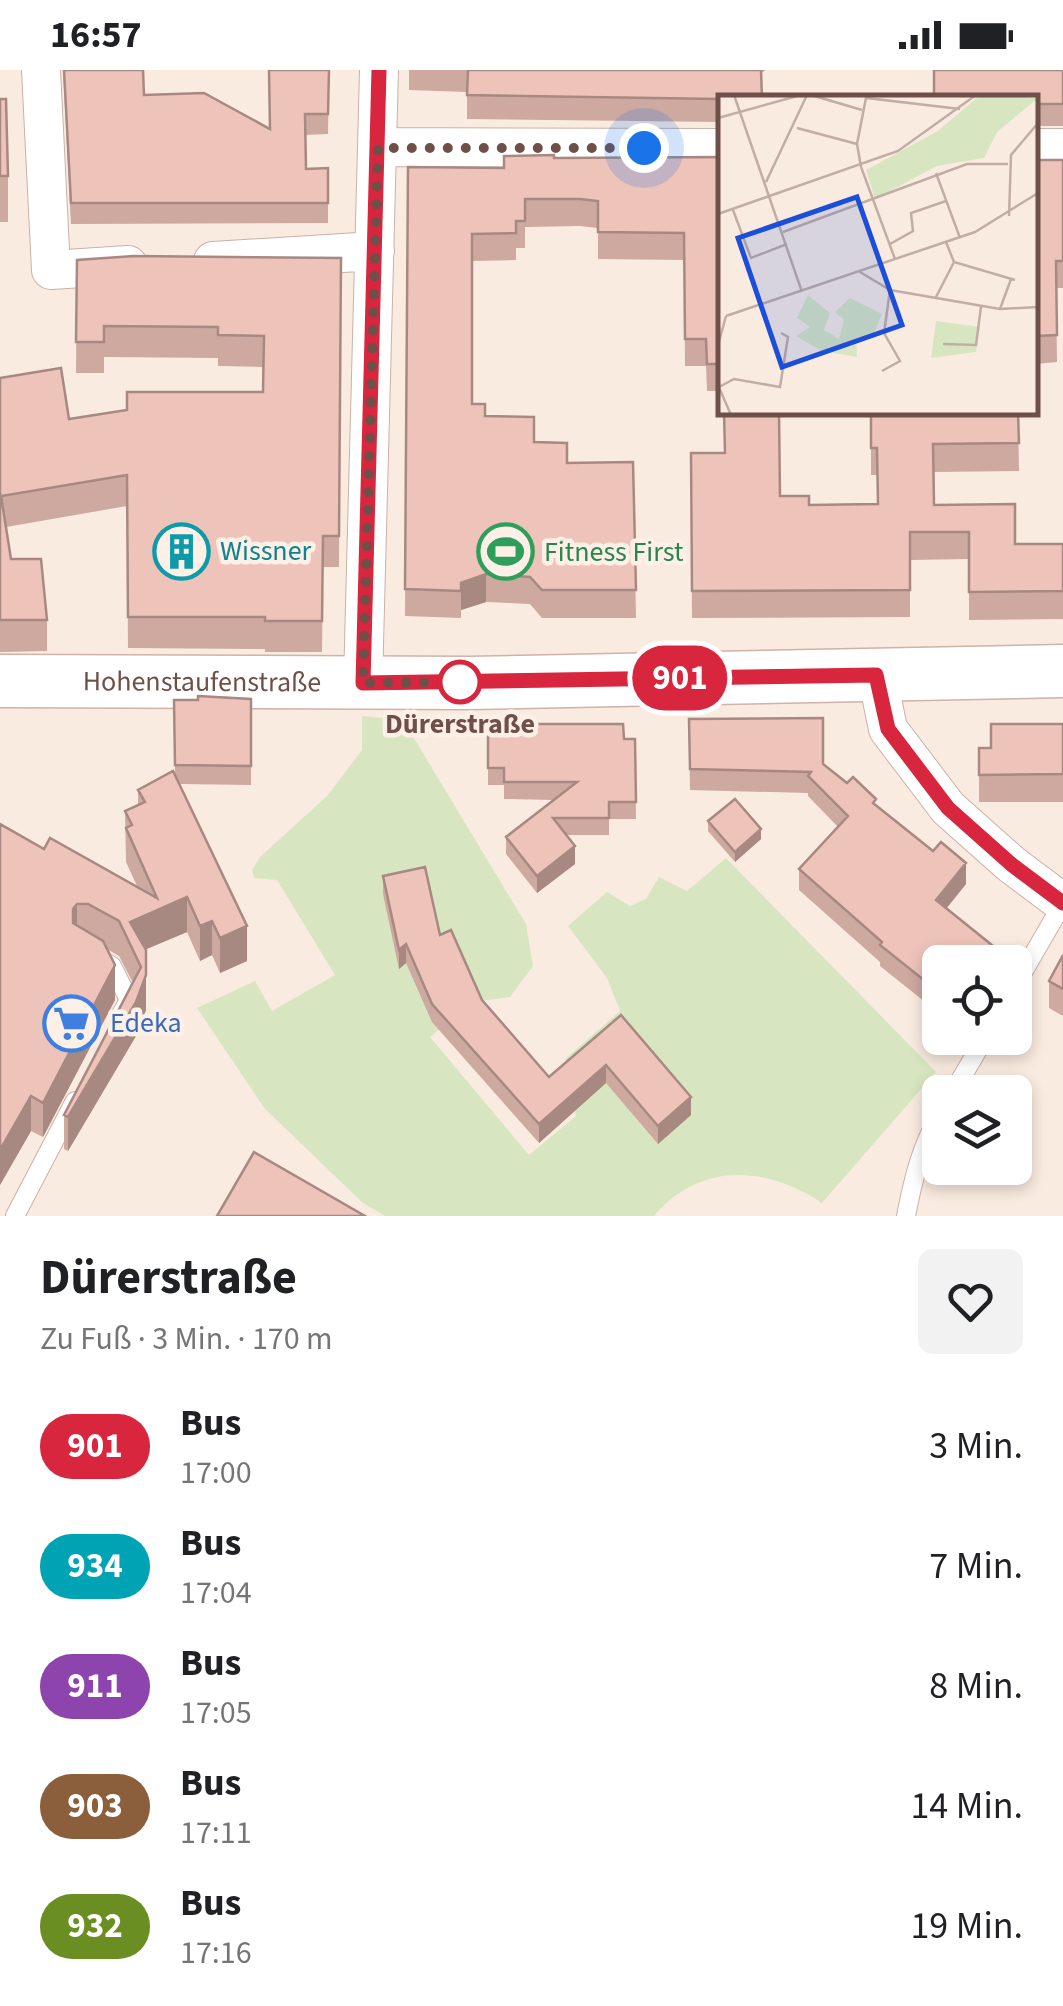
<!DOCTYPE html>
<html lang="de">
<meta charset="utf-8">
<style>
:root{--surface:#fff;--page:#f2f2f2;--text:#202124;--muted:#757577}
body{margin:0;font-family:"Source Sans 3",sans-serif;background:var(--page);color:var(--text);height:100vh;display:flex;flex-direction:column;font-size:38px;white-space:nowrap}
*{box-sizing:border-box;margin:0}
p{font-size:32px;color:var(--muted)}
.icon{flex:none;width:55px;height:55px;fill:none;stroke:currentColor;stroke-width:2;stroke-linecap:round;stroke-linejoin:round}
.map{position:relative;height:1146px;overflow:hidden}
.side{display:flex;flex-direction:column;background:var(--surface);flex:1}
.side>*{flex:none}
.badge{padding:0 20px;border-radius:32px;font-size:35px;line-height:65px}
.tools{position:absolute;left:922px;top:875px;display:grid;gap:20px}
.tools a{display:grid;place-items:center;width:110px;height:110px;border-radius:15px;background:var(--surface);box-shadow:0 5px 15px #0003;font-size:50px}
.you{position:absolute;width:50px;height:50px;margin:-25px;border:8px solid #fff;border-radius:50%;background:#1a73e8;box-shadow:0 0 0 15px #1a73e833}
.map>.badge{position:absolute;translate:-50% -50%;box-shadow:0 0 0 5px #fff}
.round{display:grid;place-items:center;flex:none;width:105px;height:105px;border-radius:15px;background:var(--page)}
.head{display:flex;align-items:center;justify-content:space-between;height:170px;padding:0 40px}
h1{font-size:48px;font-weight:700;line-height:75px}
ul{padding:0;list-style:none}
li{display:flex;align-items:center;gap:30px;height:120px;padding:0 40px}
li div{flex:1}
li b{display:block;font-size:38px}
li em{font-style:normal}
li .badge{min-width:110px;font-weight:700;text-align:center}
.status{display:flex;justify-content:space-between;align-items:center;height:70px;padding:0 50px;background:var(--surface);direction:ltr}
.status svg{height:28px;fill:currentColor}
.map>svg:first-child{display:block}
.green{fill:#d7e6c0}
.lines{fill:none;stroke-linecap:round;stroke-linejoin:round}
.lane-casing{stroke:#c9b1a8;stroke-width:20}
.street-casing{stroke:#c9b1a8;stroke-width:40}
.secondary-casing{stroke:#cfb2a8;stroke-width:55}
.lane{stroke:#fff;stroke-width:18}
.street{stroke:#fff;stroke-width:38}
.secondary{stroke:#fff;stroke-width:52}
.wall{fill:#cda9a0}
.shaded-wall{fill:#a78982}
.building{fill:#eec4ba;stroke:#a78982;stroke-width:2.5}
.line-casing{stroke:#fff;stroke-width:22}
.line{stroke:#d7263d;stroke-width:15}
.walk{stroke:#6f5049;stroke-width:10;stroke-dasharray:0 18}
.stop-dot{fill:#fff;stroke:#d7263d;stroke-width:5}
.labels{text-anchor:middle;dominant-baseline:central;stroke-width:9;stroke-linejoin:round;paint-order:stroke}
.culture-label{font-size:28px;fill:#0d838f;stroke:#fef0e6;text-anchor:start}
.leisure-label{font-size:28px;fill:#27864d;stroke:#fef0e6;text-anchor:start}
.street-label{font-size:28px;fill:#6f5049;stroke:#fef0e6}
.stop-label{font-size:28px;font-weight:bold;fill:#6f5049;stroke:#fef0e6}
.shop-label{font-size:28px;fill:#366cbe;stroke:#fef0e6;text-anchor:start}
.inset-road{fill:none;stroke:#c2ada4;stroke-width:2.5}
.view{fill:#1d4ed8;fill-opacity:0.15;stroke:#1d4ed8;stroke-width:5}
.inset-edge{fill:none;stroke:#6f5049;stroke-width:5}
</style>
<div class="status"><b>16:57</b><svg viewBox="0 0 49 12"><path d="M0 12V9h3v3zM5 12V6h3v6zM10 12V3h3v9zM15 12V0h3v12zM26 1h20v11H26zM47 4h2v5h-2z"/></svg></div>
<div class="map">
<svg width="1063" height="1146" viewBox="0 0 1063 1146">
<rect width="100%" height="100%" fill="#faebe0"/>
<path class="green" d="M362,646l41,4 123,204 7,42 -23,31 -37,5 -43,35 99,118 47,-39 -11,-57 55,-48 -13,-33 -39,-52 39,-34 23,14 16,-7 13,-22 28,14 39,-33 210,214 -114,131c-56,-37 -121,-42 -168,13h-269l-22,-13 -98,-94 -68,-101 58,-27 17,30 63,-36 -58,-95 -23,-2 -2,-8 8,-13 67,-61 35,-46z"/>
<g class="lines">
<defs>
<path id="lane" d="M101,890l11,6 17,34 -9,16
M1015,916l48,-83
M953,1022l32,-54
M15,1146l60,-115
M906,1146c7,-36 15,-70 34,-101"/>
<path id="street" d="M41,0l10,200 77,-5
M378,77l342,1
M1036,78h27
M213,191l162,-10
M877,605l11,54 60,79 63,56 52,39
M363,613l16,-613"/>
<g id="secondary">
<path id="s1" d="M0,611l469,2 594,-12"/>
</g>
</defs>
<use href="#lane" class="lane-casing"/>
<use href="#street" class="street-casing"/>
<use href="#secondary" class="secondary-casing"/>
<use href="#lane" class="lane"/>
<use href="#street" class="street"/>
<use href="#secondary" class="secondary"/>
</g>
<path class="wall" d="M63,0h80l1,25 126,34 59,-59 -1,64 -23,1 1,34 22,-1v55l-257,1z
M409,0h357l-46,28v24l-253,-3v-27l-58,-2z
M1063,0v56h-27v-28z
M0,29l8,77v46h-8z
M720,87v234h-13l-1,-25h-21l-1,-106 -86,-1v-31l-18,-2 -55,1v21h-9v12l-44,1v143l13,12 49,26 33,21 66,-1 3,156h-94l-12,-14 -44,-2 -25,8v8l-56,-2 3,-449 96,1 50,-10z
M1036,90h27v128h-7l1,74 -21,2z
M341,188l-2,309h-16l-1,85h-57v-3l-137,-1 -1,-142 -121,21 5,32 36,61v31l-47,1v-274l69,41 194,-27v-25l-45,-1v-8l-114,-1v16h-28l1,-113z
M871,342h147l1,59 -85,1v33l81,39h48v75l-94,1v-61l-59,1v57l-218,1 -1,-165h34l55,43 29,9 68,-1v-29h-6z
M251,629v86l-71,-1 67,177 -27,12 -8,-18 -12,6 -13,-29 -41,17v61l-10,26 -68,115 -4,-2v-34l69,-132 -14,-27 -12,-7 8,51 -72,137 -12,-6 -31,54v-361l44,25 93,37 -11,-24 -1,-51 13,-6v-15l37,-16 -1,-74z
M689,649l134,45 53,42 90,78 -20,25 52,53h-58v52l-60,-48v-4l-81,-72v-21l39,-42 -30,-31v-3l-118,-3z
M488,654l147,15 1,80h-27v16h-43l9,29 -38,29 -31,-39v-17l49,-37 -51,-1v-14h-16z
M1063,654v78h-84v-54h12z
M708,751l53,18 -26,23 -27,-31z
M383,806l57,59 42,65 67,77 72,-62 70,100 -33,29 -52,-61 -67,60 -107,-121 -26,-59 -7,6 -16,-75z
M1063,885v61l-14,-8v-27z"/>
<path class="shaded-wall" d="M486,504v28l-25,8v8v-35z
M761,759v10l-26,23v-10z
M575,776v18l-38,29v-17z
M966,793v21l-30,37v-21z
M187,827v35l-52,22 -5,-32z
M77,834v35l-4,4v-34z
M212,851v34l-12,6v-35z
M247,856v35l-27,12v-35z
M406,874v19l-7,6v-19z
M998,880v12h-10z
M115,895v35l-72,137v-34z
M146,905v35l-10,26 -68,115v-34z
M606,995v18l-67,60v-19z
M31,1026v35l-31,54v-35z
M691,1027v18l-33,29v-18z"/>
<path class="building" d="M64,0h79l1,25 60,-2 66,36 -1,-59h60l-1,44h-23l1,55 22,-1v35h-257z
M468,0h293l1,28 -42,1 -253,-4z
M934,0h129v34h-27v-6h-102z
M0,29h6l2,77h-8z
M554,85v3l166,-1v207h-13l-1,-25h-21l-1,-106 -86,-1v-31l-18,-2h-55v22h-9v12l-44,1v170h13v12l49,1v25l33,1v20l66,-1 3,128h-94l-12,-13 -44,-3 -25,9v8l-56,-2 3,-422 96,1v-12z
M1036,90h27v101h-7l1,74 -21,1z
M134,186l207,2 -2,278h-16l-1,85h-57v-4h-137l-1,-142 -126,21 10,63h30l6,61h-47v-242l61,-10 8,51 58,-9v-18h136l1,-56 -46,-1v-8l-114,-1v16h-28l1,-82z
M724,342h55l1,84h29v9l69,-1 -1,-56h-6v-36h147l1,31 -86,1 1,61 81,-1v40h48v47l-94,1v-60h-59v58l-218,1 -1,-138h34z
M198,626l53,3v67l-76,-1 -1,-65h24z
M823,648v46l24,19 6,-6 23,22 -3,4 60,48 8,-9 25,21 -30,37 62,50 -10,12h-48v31l-60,-48 2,-3 -83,-73 49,-53 -40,-40 3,-4 -121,-3 -1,-50z
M488,654h135l1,15h11l1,63h-27v16h-56l22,28 -38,30 -31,-39 71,-55h-73v-14h-16z
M991,654h72v50l-84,1v-27h12z
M173,701l74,155 -27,12 -8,-17 -12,5 -13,-29 -57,25 16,28v25l-10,27 -68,115 -4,-2 77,-148 -22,-46 -31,-17h-11l-4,5v14l30,18 12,24 -72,138 -12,-7 -31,54v-326l44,25 6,-11 107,60 -31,-70 6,-3 -7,-14 20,-9 -7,-12z
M735,729l26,30 -26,23 -27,-31z
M425,797l15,68 11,-5 31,70 67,77 72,-62 70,82 -33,29 -52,-61 -67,59 -107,-120 -26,-60 -7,6 -16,-74z
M1063,885v34l-14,-8z
M254,1082l111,64h-148z"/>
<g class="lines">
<defs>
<path id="line" d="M379,0l-16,613 513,-8 12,54 60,79 63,56 52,39"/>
</defs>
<use href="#line" class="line-casing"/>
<use href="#line" class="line"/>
<path class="walk" d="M460,612h9l-106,1 15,-535h266"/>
</g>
<defs>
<symbol id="building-ring" viewBox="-11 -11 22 22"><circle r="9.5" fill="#fef0e6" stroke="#0f9aa8" stroke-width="1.5"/><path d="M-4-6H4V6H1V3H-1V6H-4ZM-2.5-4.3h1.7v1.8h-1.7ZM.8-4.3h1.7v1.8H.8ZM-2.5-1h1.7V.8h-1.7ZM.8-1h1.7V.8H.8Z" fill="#0f9aa8"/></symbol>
<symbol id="stadium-ring" viewBox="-11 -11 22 22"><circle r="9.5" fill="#fef0e6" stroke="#2e9e5b" stroke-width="1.5"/><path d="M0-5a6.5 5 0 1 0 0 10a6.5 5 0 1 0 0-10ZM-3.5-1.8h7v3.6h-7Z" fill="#2e9e5b"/></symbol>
<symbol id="supermarket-ring" viewBox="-11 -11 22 22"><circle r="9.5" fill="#fef0e6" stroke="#3f7fe0" stroke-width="1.5"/><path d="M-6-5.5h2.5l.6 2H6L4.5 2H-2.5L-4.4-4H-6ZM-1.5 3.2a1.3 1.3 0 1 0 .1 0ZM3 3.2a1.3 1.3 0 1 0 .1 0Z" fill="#3f7fe0"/></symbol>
</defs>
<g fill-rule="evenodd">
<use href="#building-ring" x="150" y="450" width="63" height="63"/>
<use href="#stadium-ring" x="474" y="450" width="63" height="63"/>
<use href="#supermarket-ring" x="40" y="922" width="63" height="63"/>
</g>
<circle class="stop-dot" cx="460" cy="612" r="20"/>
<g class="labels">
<g class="culture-label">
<text x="220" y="481">Wissner</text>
</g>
<g class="leisure-label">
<text x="544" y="482">Fitness First</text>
</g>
<g class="street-label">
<text stroke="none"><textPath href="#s1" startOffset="202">Hohenstaufenstraße</textPath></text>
</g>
<g class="stop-label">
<text x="460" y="654">Dürerstraße</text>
</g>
<g class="shop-label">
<text x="110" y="953">Edeka</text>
</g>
</g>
<g transform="translate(718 25)">
<rect width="320" height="320" fill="#faebe0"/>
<path d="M262,0l58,3 -41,34 -13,26 -47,8 -62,33 -9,-29 72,-39zM90,200l22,18 -6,17 15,9 5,-19 -9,-8 15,-14 32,16 -8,19 -18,7 1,17 -35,-6 -26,-15 14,-9 -13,-9zM218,226l44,6 -4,25 -45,6z" fill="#d7e6c0"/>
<path class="inset-road" d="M16,0l68,197M93,0l51,15M0,23l83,-23M79,33l60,16M218,78l24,65M48,87l41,-87M15,115l18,48 36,-14M0,119l180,-63 78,-56M291,121l2,-61 27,-32M65,137l184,-68h41M228,147l8,20 61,18M172,149l23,-13 -2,-18 35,-12M177,164l-34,-92 -4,-23 9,-46 94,11M142,177l30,18 110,19 38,-2M217,204l19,-37M282,214l11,-30M8,221l249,-84 63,-39M225,249l33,1 5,-38M0,250l8,-29M164,276l18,-10 -16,-28 6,-43M0,290l13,30M1,292l15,-8 46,8 8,-50 -7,-4"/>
<path class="view" d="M139,102l45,128 -120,42 -44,-129z"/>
<rect width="320" height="320" class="inset-edge"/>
</g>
</svg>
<div class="tools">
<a><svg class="icon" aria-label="locate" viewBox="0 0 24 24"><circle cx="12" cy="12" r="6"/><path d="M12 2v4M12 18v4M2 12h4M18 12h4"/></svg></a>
<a><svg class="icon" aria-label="layers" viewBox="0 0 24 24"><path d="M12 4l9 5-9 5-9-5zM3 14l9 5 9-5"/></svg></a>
</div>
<div class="you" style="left:644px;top:78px"></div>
<b class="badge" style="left:680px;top:608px;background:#d7263d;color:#fff">901</b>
</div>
<section class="side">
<div class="head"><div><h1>Dürerstraße</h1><p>Zu Fuß · 3 Min. · 170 m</p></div><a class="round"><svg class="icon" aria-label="heart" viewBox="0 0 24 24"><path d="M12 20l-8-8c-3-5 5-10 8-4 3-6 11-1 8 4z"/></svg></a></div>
<ul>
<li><span class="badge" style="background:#d7263d;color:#fff">901</span><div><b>Bus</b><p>17:00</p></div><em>3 Min.</em></li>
<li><span class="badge" style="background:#00a3b4;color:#fff">934</span><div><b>Bus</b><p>17:04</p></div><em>7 Min.</em></li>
<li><span class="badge" style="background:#8e44ad;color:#fff">911</span><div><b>Bus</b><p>17:05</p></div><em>8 Min.</em></li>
<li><span class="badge" style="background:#8b5e3c;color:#fff">903</span><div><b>Bus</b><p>17:11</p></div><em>14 Min.</em></li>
<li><span class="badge" style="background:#6b8e23;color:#fff">932</span><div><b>Bus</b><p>17:16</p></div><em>19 Min.</em></li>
</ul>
</section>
